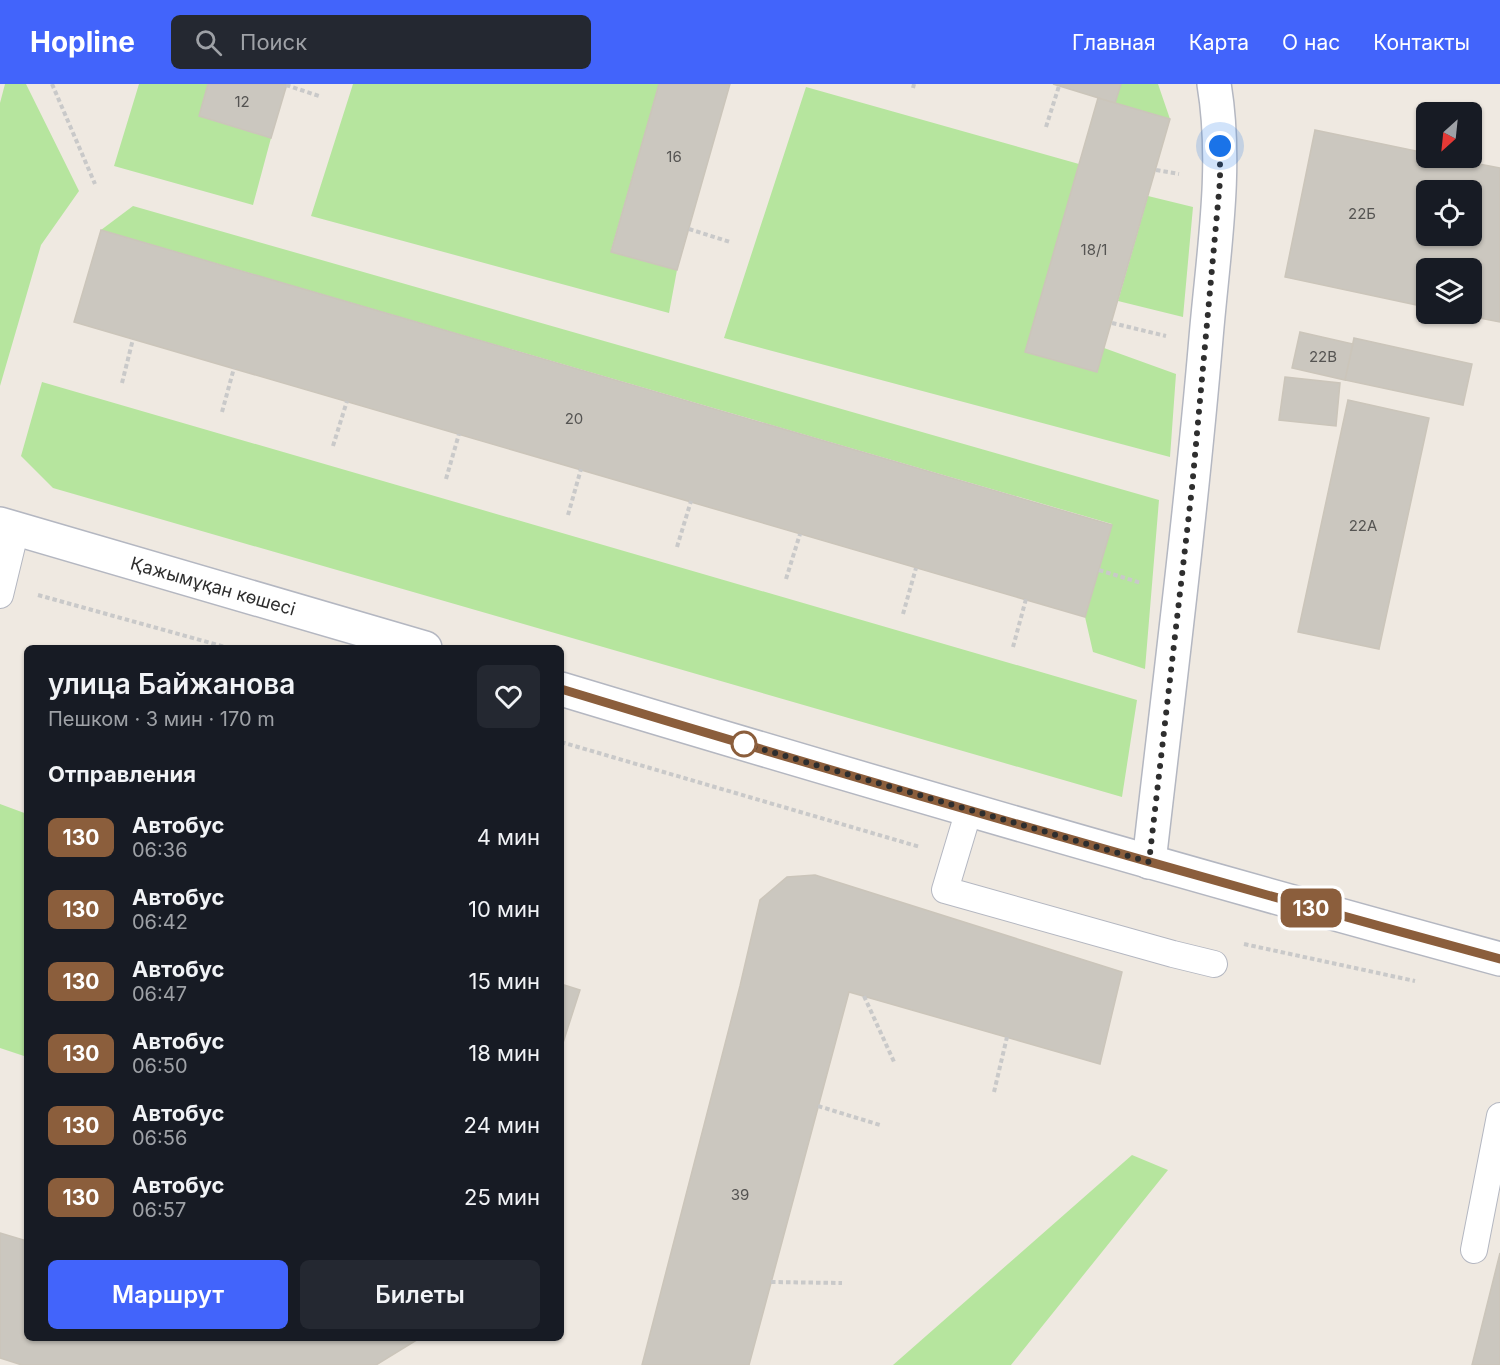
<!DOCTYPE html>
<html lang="ru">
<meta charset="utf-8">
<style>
:root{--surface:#171b24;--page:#242831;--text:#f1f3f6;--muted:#9ea1a6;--accent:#4264fb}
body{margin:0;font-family:Inter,sans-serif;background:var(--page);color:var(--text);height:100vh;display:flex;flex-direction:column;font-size:22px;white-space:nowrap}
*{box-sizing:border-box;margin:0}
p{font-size:20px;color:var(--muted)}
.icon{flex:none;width:33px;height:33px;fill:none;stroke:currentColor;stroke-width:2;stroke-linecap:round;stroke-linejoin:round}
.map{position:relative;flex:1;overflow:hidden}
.sheet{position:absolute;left:24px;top:561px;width:540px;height:696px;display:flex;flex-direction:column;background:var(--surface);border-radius:9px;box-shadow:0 2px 4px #0004}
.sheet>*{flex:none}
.badge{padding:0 12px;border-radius:9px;font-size:21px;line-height:39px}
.needle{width:39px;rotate:207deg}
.buttons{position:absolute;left:1416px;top:18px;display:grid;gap:12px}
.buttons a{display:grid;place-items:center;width:66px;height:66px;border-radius:9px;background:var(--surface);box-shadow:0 2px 4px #0004;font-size:30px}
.you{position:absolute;width:30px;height:30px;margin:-15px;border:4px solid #fff;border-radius:50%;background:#1a73e8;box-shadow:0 0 0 9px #1a73e833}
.map>.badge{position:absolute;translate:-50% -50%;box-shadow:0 0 0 3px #fff}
h2{padding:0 24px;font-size:22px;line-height:54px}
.round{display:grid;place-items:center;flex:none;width:63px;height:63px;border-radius:9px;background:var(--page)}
.headline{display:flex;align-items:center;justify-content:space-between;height:102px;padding:0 24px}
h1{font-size:28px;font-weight:600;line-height:45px}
.button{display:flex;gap:12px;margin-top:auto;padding:12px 24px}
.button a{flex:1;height:69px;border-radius:9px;background:var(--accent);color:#fff;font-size:24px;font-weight:600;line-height:69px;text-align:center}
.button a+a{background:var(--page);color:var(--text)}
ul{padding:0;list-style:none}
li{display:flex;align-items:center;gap:18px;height:72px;padding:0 24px}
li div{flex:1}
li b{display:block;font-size:22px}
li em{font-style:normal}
li .badge{min-width:66px;font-weight:700;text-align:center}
header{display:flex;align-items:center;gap:36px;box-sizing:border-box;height:84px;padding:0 30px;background:var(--accent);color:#fff}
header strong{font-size:28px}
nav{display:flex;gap:33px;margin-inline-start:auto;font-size:21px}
.search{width:420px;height:54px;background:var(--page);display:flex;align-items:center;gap:15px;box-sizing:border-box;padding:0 21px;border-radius:9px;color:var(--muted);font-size:22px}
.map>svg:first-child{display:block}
.green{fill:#b6e59e}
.building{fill:#cbc7bf;stroke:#cbc5ba;stroke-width:1.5;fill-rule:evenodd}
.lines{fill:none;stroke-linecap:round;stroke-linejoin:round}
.lane-casing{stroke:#b4b7c1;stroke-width:28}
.street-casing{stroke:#b4b7c1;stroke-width:36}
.secondary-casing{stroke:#b4b7c1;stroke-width:36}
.path{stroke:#c9c9c9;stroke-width:4;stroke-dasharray:4.5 3;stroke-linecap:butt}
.lane{stroke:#fff;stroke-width:26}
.street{stroke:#fff;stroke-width:33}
.secondary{stroke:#fff;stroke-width:33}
.line-casing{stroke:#fff;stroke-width:14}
.line{stroke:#8b5e3c;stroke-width:9}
.walk{stroke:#2e2e2e;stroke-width:6;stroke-dasharray:0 10.8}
.stop-dot{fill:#fff;stroke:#8b5e3c;stroke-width:3}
.labels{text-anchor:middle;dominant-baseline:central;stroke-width:5;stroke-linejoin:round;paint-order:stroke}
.number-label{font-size:15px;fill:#555452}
.street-label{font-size:18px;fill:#2e2e2e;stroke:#fff}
</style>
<header>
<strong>Hopline</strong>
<div class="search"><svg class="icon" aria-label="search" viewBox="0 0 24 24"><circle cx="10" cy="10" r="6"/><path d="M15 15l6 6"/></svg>Поиск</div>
<nav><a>Главная</a><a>Карта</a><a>О нас</a><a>Контакты</a></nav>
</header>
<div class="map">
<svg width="1500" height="1281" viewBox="0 0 1500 1281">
<rect width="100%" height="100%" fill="#efe9e1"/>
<path class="green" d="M5,0h21l53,107 -38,54 -41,141v-283z
M139,0h69l-9,32 72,22 -18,67 -139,-39z
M353,0h306l-48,167 66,19 -8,43 -358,-97z
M1121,0h37l12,35 -55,-16z
M806,3l273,77 -53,187 71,21 7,-24 72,26 -6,83 -446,-119z
M1148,112l45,11 -10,110 -65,-16z
M133,122l1026,294 -14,169 -52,-17 -8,-35 27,-93 -1011,-294z
M42,298l1095,318 -15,97 -1069,-309 -32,-32z
M0,720l27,10v243l-27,-9z
M1132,1071l36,15 -157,195h-118z"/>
<path class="building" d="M208,0h79l-16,54 -72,-22z
M659,0h71l-53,186 -66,-18z
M1053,0h68l-6,19z
M1098,14l72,21 -73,253 -72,-20z
M1315,46l111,23v5h22l52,10v154l-41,-8h13v-46h-46v39l-141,-30zM1426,106h46v46h-46z
M101,146l1011,295 -27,92 -1011,-295z
M1300,248l53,12 -8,36 -53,-12z
M1354,254l118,26 -9,41 -118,-25z
M1285,293l55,6 -4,43 -57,-6z
M1348,316l81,18 -50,231 -81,-17z
M815,791l307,97 -22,92 -251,-72 -100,373h-107l98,-379 20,-86 27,-23z
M561,900l19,6 -19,59z
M0,1149l27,8v97h393l-44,27h-354l-22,-7z
M1500,1169v112h-28z"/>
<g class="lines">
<defs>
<path id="lane" d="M0,511l16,-66
M969,726l-24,80 228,64 41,10
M1474,1166l26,-134"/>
<path id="street" d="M1149,778c20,-175 42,-349 57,-524 7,-84 22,-171 8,-254"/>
<path id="secondary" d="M0,440l425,124
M561,605c312,94 625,185 939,270"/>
</defs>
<use href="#lane" class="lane-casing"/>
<use href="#street" class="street-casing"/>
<use href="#secondary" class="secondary-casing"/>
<path class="path" d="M52,0l43,100
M286,1l33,11
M913,4l1,-4
M1046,43l13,-41
M1156,86l23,4
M689,145l41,13
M1112,239l54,13
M122,299l11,-44
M222,328l12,-44
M333,362l14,-45
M446,395l13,-45
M568,431l13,-46
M677,463l14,-46
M1099,486l42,13
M786,495l14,-45
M38,511l191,53
M903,530l13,-46
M1013,563l13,-48
M561,658l359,105
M1244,860l171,37
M864,912l31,68
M994,1008l13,-55
M818,1022l62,19
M771,1198l71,1"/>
<use href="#lane" class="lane"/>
<use href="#street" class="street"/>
<use href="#secondary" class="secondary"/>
</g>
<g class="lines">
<defs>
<path id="line" d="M561,605c312,95 625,185 939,270"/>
</defs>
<use href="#line" class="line-casing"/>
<use href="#line" class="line"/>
<path class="walk" d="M744,660l405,118 43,-374 28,-307v-35"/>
</g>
<circle class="stop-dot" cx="744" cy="660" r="12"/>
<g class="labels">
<g class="number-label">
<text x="242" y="17">12</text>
<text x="674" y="72">16</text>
<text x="1362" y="129">22Б</text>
<text x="1094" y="165">18/1</text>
<text x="1323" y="272">22В</text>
<text x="574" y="334">20</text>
<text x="1363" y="441">22А</text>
<text x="740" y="1110">39</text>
</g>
<g class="street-label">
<text transform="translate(213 502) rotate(16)">Қажымұқан көшесі</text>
</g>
</g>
</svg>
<div class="buttons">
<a><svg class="needle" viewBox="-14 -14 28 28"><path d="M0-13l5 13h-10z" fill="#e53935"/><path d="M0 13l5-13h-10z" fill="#9ea1a6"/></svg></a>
<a><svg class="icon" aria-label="locate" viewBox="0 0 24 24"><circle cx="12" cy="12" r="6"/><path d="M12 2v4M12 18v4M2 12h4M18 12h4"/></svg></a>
<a><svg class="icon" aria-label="layers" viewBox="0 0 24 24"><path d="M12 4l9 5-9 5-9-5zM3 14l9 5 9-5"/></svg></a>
</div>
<div class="you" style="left:1220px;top:62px"></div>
<b class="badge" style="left:1311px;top:824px;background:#8b5e3c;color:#fff">130</b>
<section class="sheet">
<div class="headline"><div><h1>улица Байжанова</h1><p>Пешком · 3 мин · 170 m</p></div><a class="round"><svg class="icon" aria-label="heart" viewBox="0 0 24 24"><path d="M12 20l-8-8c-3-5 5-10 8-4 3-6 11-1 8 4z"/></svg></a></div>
<h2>Отправления</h2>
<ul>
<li><span class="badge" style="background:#8b5e3c;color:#fff">130</span><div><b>Автобус</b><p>06:36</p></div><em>4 мин</em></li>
<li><span class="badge" style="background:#8b5e3c;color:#fff">130</span><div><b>Автобус</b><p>06:42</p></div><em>10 мин</em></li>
<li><span class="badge" style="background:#8b5e3c;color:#fff">130</span><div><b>Автобус</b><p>06:47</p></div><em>15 мин</em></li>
<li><span class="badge" style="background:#8b5e3c;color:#fff">130</span><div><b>Автобус</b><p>06:50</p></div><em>18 мин</em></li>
<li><span class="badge" style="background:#8b5e3c;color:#fff">130</span><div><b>Автобус</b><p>06:56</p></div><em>24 мин</em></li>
<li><span class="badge" style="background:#8b5e3c;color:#fff">130</span><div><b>Автобус</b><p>06:57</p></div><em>25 мин</em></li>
</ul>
<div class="button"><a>Маршрут</a><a>Билеты</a></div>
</section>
</div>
